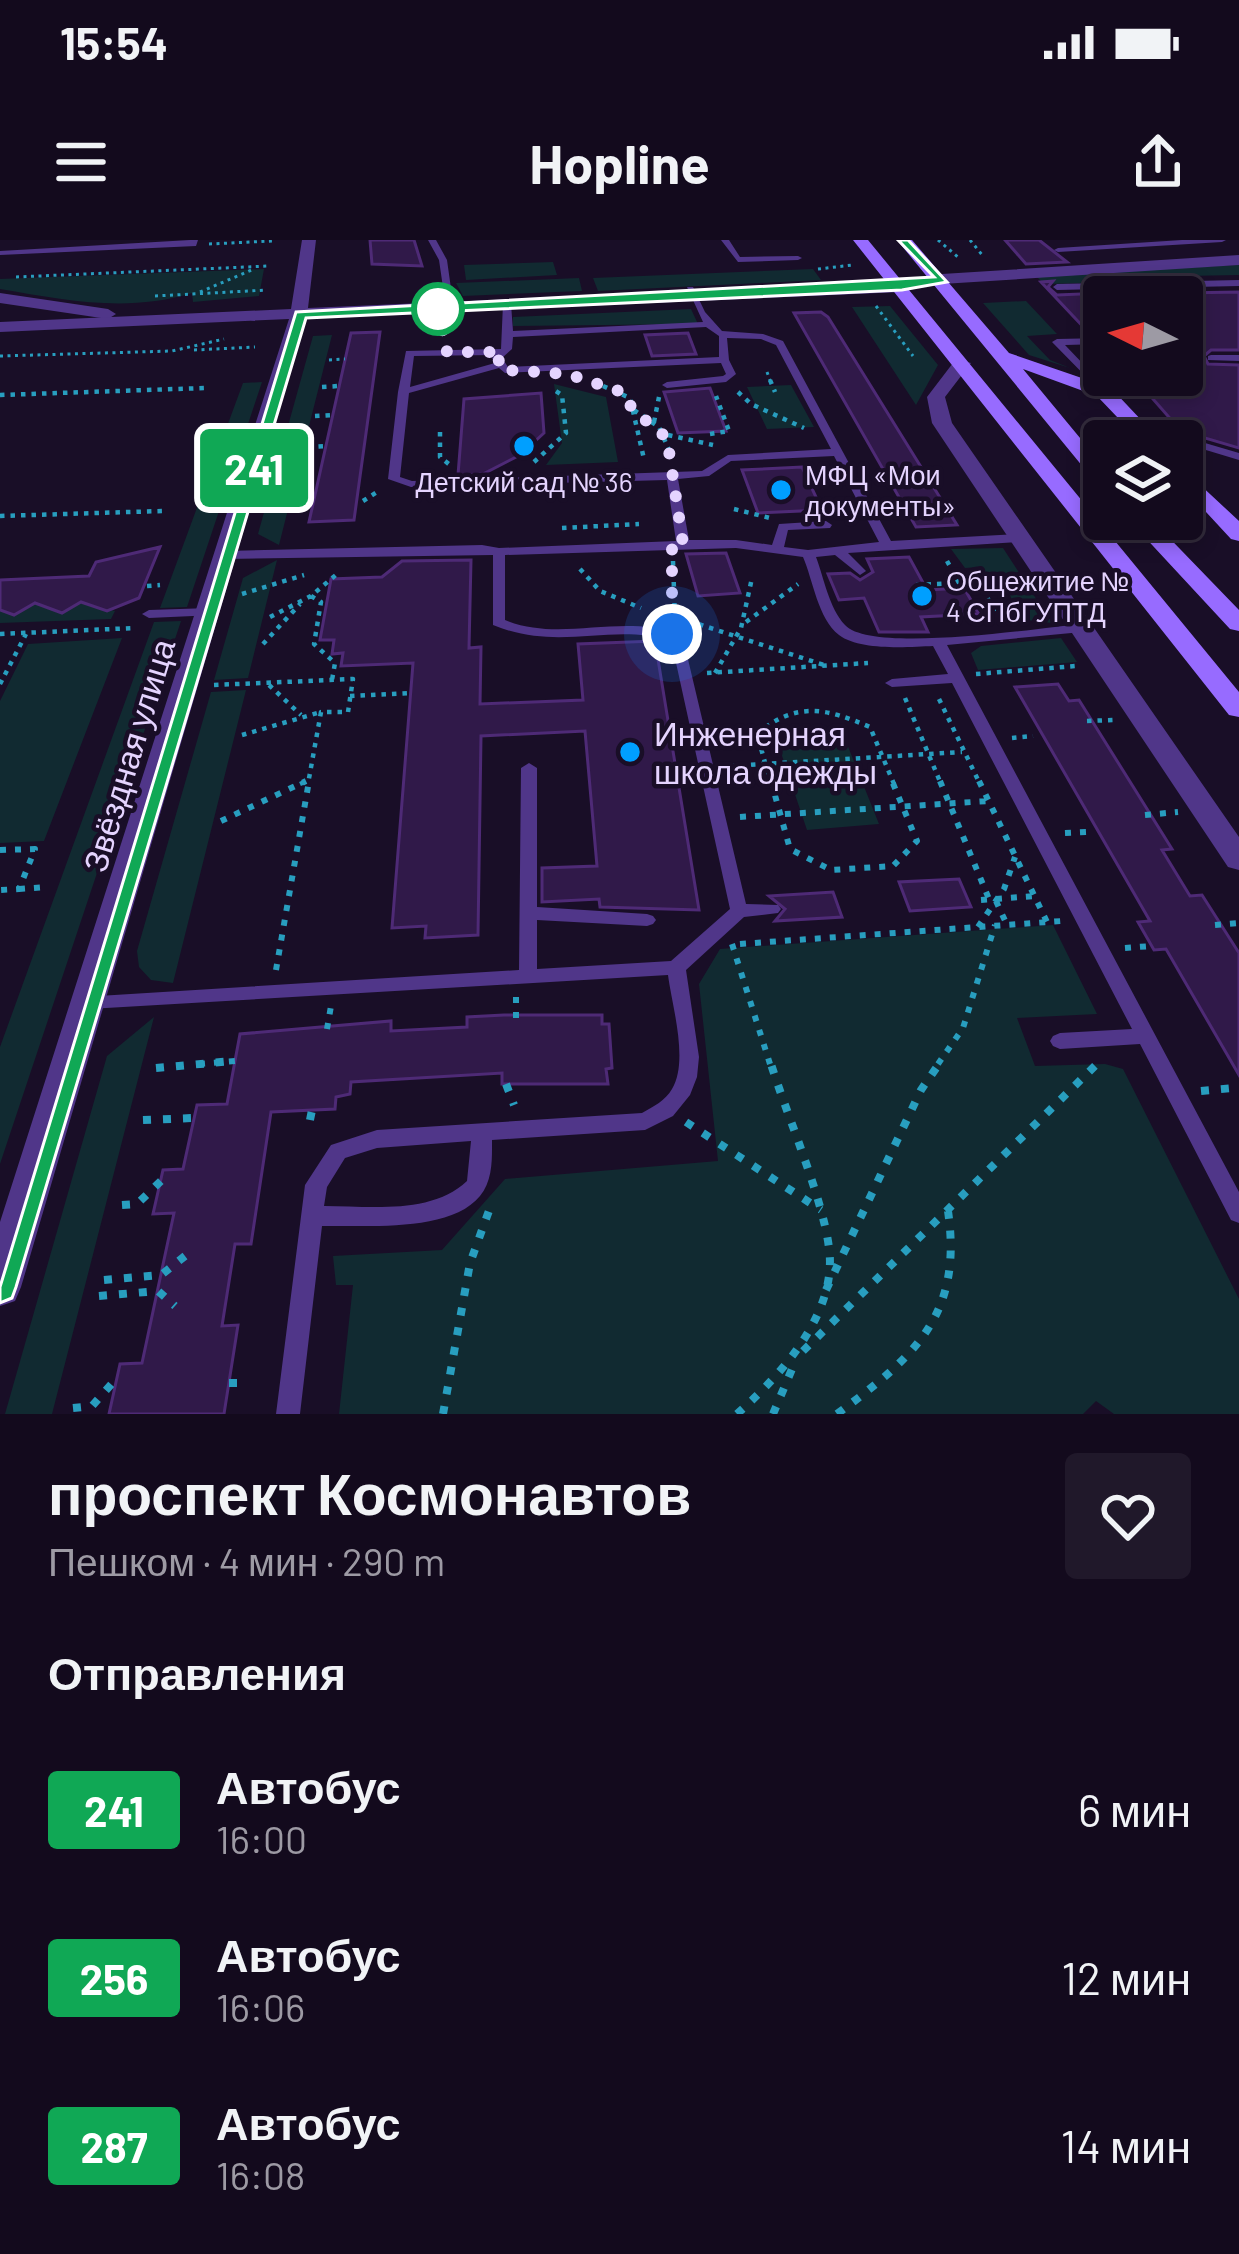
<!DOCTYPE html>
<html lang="ru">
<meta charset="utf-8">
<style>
:root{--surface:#130a1d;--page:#20182a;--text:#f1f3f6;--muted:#9d9aa4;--line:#322b3b}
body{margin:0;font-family:Barlow,sans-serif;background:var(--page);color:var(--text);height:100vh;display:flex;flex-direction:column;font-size:45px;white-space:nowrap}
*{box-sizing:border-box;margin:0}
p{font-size:39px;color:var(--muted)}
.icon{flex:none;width:66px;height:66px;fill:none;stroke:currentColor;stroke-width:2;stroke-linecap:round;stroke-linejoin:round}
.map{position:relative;height:1174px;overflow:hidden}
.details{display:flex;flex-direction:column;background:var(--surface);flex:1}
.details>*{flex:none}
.badge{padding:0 24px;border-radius:9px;font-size:42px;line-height:78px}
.needle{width:78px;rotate:275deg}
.tools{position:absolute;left:1083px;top:36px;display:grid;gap:24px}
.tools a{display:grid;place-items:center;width:120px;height:120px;border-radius:12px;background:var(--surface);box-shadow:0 6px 18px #0003,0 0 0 3px var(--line);font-size:60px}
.you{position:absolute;width:60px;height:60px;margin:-30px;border:9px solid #fff;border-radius:50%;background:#1a73e8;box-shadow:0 0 0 18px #1a73e833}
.map>.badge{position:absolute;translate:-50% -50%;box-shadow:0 0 0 6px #fff}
h2{padding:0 48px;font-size:45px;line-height:108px}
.round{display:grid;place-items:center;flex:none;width:126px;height:126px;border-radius:12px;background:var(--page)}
.summary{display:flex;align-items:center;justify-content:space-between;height:204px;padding:0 48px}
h1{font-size:57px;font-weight:700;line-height:90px}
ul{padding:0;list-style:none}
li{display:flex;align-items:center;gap:36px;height:168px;padding:0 48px}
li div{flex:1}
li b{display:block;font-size:45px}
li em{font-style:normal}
li .badge{min-width:132px;font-weight:700;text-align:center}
.status{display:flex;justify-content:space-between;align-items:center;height:84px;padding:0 60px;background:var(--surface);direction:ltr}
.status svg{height:33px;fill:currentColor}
header{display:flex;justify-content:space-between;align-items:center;height:156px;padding:0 48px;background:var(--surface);font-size:54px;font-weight:700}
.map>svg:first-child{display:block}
.green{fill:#112a31}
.building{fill:#301949;stroke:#4e2a76;stroke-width:3}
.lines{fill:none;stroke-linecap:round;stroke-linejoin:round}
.path-far3{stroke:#289ebf;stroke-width:3;stroke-dasharray:3 4.5;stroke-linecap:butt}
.path-far2{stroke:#289ebf;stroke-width:4.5;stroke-dasharray:4.5 6;stroke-linecap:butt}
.path-far1{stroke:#289ebf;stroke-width:6;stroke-dasharray:6 9;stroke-linecap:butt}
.path{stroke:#289ebf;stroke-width:8;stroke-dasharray:8 12;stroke-linecap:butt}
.service{fill:#503689;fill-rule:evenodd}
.minor{fill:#503689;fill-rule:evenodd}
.tertiary{fill:#503689;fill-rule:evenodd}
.secondary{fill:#976bff;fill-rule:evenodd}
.line{fill:#10a855;stroke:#fff;stroke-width:3}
.walk{stroke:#e5d4ff;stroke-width:12;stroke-dasharray:0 21.6}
.stop-dot{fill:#fff;stroke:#10a855;stroke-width:6}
.poi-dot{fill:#009fff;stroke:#190e27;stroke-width:4.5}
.labels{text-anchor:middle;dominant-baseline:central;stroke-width:9;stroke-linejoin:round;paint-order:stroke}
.far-poi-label{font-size:27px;fill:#e5d4ff;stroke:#190e27;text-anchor:start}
.poi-label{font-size:33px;fill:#e5d4ff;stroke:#190e27;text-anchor:start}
.street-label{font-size:33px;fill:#e5d4ff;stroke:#190e27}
</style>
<div class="status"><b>15:54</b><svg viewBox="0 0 49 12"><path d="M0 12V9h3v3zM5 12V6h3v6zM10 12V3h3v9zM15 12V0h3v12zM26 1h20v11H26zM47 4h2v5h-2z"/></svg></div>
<header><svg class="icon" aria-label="menu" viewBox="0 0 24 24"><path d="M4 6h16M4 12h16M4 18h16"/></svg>Hopline<svg class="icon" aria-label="share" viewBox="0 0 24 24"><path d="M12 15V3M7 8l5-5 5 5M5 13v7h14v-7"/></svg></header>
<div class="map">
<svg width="1239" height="1174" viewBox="0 0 1239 1174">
<rect width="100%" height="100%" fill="#190e27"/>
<path class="green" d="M553,22l4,13 -91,5 -2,-15z
M1239,25v10l-54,1 -7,5 -134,3 -9,-9z
M264,29l-5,27 -66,6 -1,-9c-65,20 -127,7 -192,-4v-10z
M813,29l8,11 -223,11 -5,-13z
M579,38l3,13 -119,5 -7,-13z
M1026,61l31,33 -30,2 23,24 20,8 -41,-13 -46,-52z
M890,66l48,59 -22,40 -64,-98z
M691,69l7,15 -185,2v-9z
M332,95l-53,210 -21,-11 55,-198z
M262,142l-75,225 -27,1 83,-225z
M554,144l52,13 12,65 -72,3 16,-22z
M791,145l23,42 -47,2 -20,-42z
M1003,308l49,75 -33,-4 -9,-24 6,-5 -3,-8 -26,-6 -8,-9 -14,1 -14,-19z
M277,320l-29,118 -34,2 29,-102z
M81,362l34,9 -4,8 -111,4v-13l14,5 21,-12 27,10z
M181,381l-181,543v-117l154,-425z
M122,398l-78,203 -44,2v-142l28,-57z
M1061,398l16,24 -99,8 -7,-17 10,-7z
M246,450l-73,293 -22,-3 -12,-13 -2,-16 74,-259z
M843,494l36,90 -72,6 -31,-92z
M1053,685l44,89 -80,4 18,48 70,-2 18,5 116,230v115h-125l-18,-13 -13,13h-744l14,-129h-17l-3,-29 109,-6 63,-71 213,-18 -19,-177 21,-35z
M154,777l-102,397h-47l102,-358z"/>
<path class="building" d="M370,0h44l8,26 -50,-2z
M1005,0h34l28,22 -41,2z
M1053,41l-5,6 9,8 47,-2v41h-14l-49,-52z
M1239,52v58h-28l-7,6 4,8 31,1v83l-58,-17 -49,-56h50v-82z
M821,72l7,5 129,208 -41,2 -122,-214z
M380,92l-26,188 -45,2 42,-189z
M688,93l8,21 -44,2 -7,-21z
M710,148l16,43 -48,2 -14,-41z
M541,153l3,40 -24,22 -37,19 -25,1 6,-76z
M802,227l20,43 -64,3 -16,-43z
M160,307l-21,51 -32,13 -26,-9 -19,11 -27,-10 -21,12 -14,-5v-30l89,-4 7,-14z
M726,313l14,40 -42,3 -12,-42z
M909,317l18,33 37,-2 15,26 -58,3 7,15h-49l-15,-34 -25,2 -11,-26 22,-1 10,7 13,-8 -6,-13z
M471,320l-2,88 12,-1 -1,57 103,-4 -5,-56 77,-3 44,269 -99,-3 -1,-8 -57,3v-34l55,-2 -12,-135 -104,5 -3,199 -53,3 1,-12 -34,2 21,-265 -72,3 2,-13 -11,1 2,-14h-14l11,-61 51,-2 20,-16z
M1058,444l11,17 10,-1 93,149 -10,1 28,46 12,-1 37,58v122l-73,-126 -12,1 -16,-28 12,-1 -135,-234z
M959,639l12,28 -61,4 -11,-29z
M833,652l9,25 -67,4 10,-12 -16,-13z
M504,775h98v9h7l3,44 -6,1 2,15h-106v-11l-151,9 -1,12 -14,3 -1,12 -64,3 -20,132h-16l-13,82 16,-1 -14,89h-115l11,-50 22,-1 32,-150 -21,1 10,-44 20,-1 14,-64 30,-1 13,-70 151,-13v10l76,-4v-10z"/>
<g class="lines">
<path class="path-far3" d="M938,0l21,18
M970,0l13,16
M209,4l63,-3
M818,29l35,-4
M16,37l253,-11
M200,52l54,-23
M155,56l112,-6
M876,66l37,50
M194,110l61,-3
M0,116l172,-5 52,-12
M329,120l16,-1
M767,132l4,11"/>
<path class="path-far2" d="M770,140l5,12
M603,146l27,12 14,61
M322,147l17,-1
M738,152l13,12 53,24
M0,155l205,-7
M634,170l25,17 13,30
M315,176l18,-1
M654,182l5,-25
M440,192v25l10,8
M710,194l19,-3 -13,-35
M668,195l45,10
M308,207l19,-1
M534,222l32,-29 -4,-38 -11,-7
M299,243l20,-1
M363,261l14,-9
M734,269l36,9
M0,276l162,-5
M562,288l77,-4
M673,321l2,58
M947,321l12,22 19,-1 23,39
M580,329l20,22 41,17
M916,345l43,-2
M147,346l13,-1
M242,354l62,-19
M311,356l10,6 -7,42 21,19 -3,17
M270,377l41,-21 26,-22
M689,381l138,45
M746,382l52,-38
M0,394l135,-6
M263,404l37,-40
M707,433l161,-10
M715,433l26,-45 11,-50
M976,434l100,-8
M0,444l26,-50
M214,445l139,-6 -5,33h-27l-13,72
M269,445l32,30
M350,456l61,-3
M905,458l36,86
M939,459l41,85
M1087,481l26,-1
M242,495l79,-23
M1012,498l21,-2
M730,526l232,-14
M300,544l9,-4
M771,544l-14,-50c39,-33 69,-26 113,-7l24,57"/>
<path class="path-far1" d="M771,541l19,68 41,21 62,-4 24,-25 -25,-60
M940,541l49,118
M979,541l68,141
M1145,575l33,-3
M740,577l248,-16
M221,581l85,-40
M1065,593l21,-1
M0,610l35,-1 -16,40 -19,1
M19,649l27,-2
M981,660l54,-4
M996,661l11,24
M1215,685l24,-2
M978,687l26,-38 11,-32
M732,704l38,120
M740,704l322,-23
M1125,708l26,-2
M276,730l33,-189
M516,757v22
M327,789l4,-23
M199,824l36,-3
M938,824l25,-36 32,-103"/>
<path class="path" d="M156,828l77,-7
M506,844l8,21
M1201,851l32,-3
M143,880l51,-2
M310,880l2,-10
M686,882l135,88
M122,965l15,-1 24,-23
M104,1040l57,-5 24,-19
M826,1050l95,-200 20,-29
M99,1056l59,-5 17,15
M803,1111l295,-288
M229,1143h17
M73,1168l19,-2 24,-27
M443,1174l27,-151 20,-55
M737,1174c44,-39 101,-101 92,-166 -6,-50 -43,-135 -59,-187
M773,1174l22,-52
M837,1174c78,-58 126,-99 111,-203"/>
<path class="service" d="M190,0h8l-2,6 -196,9v-4z
M428,0h8l11,20 7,50 -8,-2 -7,-48z
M721,0h8l11,17 58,-1 4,2 -4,2 -60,2z
M1182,0h44l-4,2 -164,10 -4,-2 4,-2z
M1239,40v6l-182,4 -4,-3 4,-3z
M687,47h6l12,25 17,19 41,3 20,7 108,200 128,-7 6,4 -6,4 -171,11 18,18 -6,4 -25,-20 -19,2c8,21 13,51 29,68 26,29 194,3 237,-1l7,4 -7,4 -135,13 292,547v31l-8,-3 -91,-176 -80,5 -7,-3 -3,-5 3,-5 7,-3 72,-4 -180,-346 -60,4 -7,-4 7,-4 56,-5 -15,-28c-25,1 -73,5 -94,-11 -21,-16 -26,-55 -36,-78l-67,-9 -231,7v65c42,17 83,5 128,6 17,0 32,4 49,8l64,270 32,1 3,4 -3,4 -34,4 -58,53 13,87 -2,20 -7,18 -17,21 -28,14 -153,10c0,19 1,40 -12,56 -30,37 -115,29 -158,30l-22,188h-24l29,-229 26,-40 46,-15 265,-17c12,-7 23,-12 30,-24 17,-28 0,-83 -4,-114l-579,34 -7,-2 -3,-5 3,-5 437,-27 2,-202 8,-5 8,5v139l110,7 6,2 3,4 -3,4 -6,2 -110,-6v49l134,-8 59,-52 -59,-269c-63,-17 -112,12 -178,-15v-70l-267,4 -6,-4 6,-4 256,-6 17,3 177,-7 -9,-61 -256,7 -23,-8 10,-87 8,-41 95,-2 2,-45 4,-3 4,3 2,27 190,-9zM706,87l13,9v21l-211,10 -6,-9 10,-9 1,-12zM727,98l34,1 15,6 55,104 -103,6 -26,16 -290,10 -12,-4 9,-84 90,-25 6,5 216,-10 5,11 -3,2 -56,6 -5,3 5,3 59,-6 10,-8 -7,-14zM495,115l-3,3 3,5 -85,24 4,-31zM834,216l45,86 -71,8 -24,-3 4,-17 42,-2 2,-3 -6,-4 -47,3 -7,21 -36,-5h-47l-11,-61 31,-3 22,-15zM471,901l-4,40c-36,34 -97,25 -143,25l3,-19 18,-29 32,-10z
M1104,98v6l-39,1 43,45v4l-4,1 -52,-53 5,-3z
M1211,115h28v6l-31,-1v-4z
M1137,183l102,30v7l-106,-32 -1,-2z
M210,368l7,4 -2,3 -66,3 -7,-4 7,-4z"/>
<path class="minor" d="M1239,15v10l-297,19 -8,-5 8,-5z
M0,53l108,16 8,5 -8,5 -108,-16z"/>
<path class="tertiary" d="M302,0h14l-8,68 594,-26 40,-8 8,5 -48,13 -596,26 -285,969 -6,14 -15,5v-84l289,-903 -289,13v-10l291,-13z
M956,119l15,4 -26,34 7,26 287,414v33l-11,-3 -296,-444 -5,-26z"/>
<path class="secondary" d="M853,0h15l371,452v25l-10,-2z
M897,0h15l97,113 102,35 50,53h-21l-43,-45 -74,-27 81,98v19l-7,-2z
M1182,228l57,53v20l-8,-2 -49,-53z
M1128,279h23l88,91v21l-9,-2z"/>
</g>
<path class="line" d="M898,0h10l39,42 -45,8 -596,28 -290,969 -4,11 -12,5v-16l296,-975 638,-35z"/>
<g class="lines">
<path class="walk" d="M438,69l9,43h55l-5,13 9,5 62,4 57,19 7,16 35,29 16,106h-11v90"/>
</g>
<circle class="stop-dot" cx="438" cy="69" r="24"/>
<g class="poi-dot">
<circle cx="524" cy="206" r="12"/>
<circle cx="781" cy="250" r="12"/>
<circle cx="922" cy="356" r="12"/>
<circle cx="630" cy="512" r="12"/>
</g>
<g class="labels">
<g class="far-poi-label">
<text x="805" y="234">МФЦ «Мои<tspan x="805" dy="31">документы»</tspan></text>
<text x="524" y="241" text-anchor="middle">Детский сад № 36</text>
<text x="946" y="340">Общежитие №<tspan x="946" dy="31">4 СПбГУПТД</tspan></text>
</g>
<g class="poi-label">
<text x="654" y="493">Инженерная<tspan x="654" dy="38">школа одежды</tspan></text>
</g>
<g class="street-label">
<text transform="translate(128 515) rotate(-73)">Звёздная улица</text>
</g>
</g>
</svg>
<div class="tools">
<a><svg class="needle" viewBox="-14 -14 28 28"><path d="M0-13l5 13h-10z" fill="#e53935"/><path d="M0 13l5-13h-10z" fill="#9d9aa4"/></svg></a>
<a><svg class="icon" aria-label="layers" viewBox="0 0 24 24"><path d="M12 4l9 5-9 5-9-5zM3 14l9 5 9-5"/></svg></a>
</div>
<div class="you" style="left:672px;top:394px"></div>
<b class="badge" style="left:254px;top:228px;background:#10a855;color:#fff">241</b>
</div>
<section class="details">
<div class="summary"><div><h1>проспект Космонавтов</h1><p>Пешком · 4 мин · 290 m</p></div><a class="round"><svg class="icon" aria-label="heart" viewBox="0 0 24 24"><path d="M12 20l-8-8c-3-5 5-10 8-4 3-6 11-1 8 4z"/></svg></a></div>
<h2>Отправления</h2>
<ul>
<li><span class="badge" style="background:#10a855;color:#fff">241</span><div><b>Автобус</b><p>16:00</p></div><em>6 мин</em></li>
<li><span class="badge" style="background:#10a855;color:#fff">256</span><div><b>Автобус</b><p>16:06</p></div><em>12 мин</em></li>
<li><span class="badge" style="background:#10a855;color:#fff">287</span><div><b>Автобус</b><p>16:08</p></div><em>14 мин</em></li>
</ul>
</section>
